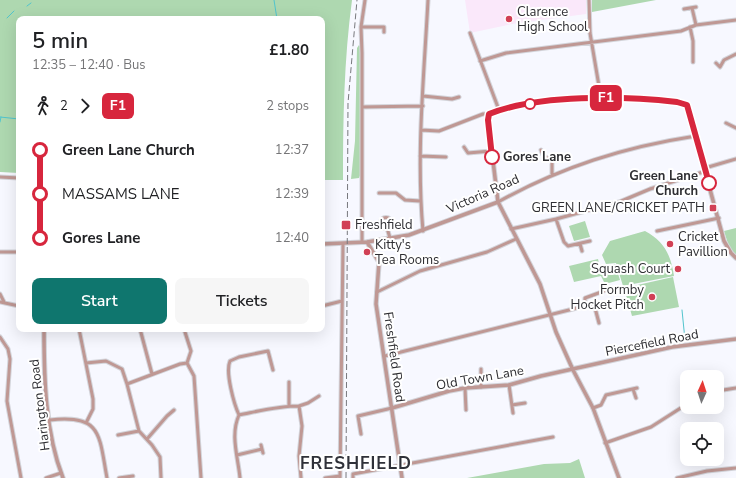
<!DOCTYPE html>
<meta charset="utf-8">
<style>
:root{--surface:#fff;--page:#f6f6f6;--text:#202124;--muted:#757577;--accent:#0f766e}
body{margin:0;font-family:"Nunito Sans",sans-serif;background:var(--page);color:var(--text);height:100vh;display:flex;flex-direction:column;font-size:15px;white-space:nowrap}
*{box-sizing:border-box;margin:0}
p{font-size:13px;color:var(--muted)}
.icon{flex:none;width:22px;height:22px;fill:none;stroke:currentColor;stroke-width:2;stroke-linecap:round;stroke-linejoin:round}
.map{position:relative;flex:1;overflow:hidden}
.side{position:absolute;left:16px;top:16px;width:309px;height:316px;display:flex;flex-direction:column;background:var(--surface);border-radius:8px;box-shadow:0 4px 16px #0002}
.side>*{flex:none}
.badge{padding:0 8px;border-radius:6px;font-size:14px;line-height:26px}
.needle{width:26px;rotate:3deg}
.buttons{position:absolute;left:680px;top:370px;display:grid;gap:8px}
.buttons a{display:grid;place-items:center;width:44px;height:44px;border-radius:8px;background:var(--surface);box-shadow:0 4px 16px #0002;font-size:20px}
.map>.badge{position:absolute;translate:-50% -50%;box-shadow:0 0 0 2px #fff}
.legs{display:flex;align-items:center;gap:6px;height:44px;padding:0 16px;font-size:13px}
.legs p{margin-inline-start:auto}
.summary{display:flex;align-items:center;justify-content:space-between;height:68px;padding:0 16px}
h1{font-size:22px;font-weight:600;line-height:30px}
.action{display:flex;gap:8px;margin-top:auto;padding:8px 16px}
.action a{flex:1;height:46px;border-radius:8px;background:var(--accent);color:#fff;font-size:16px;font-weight:600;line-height:46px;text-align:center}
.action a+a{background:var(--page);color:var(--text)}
ul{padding:0 16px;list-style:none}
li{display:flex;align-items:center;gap:14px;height:44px;font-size:15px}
li i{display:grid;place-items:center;width:6px;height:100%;margin:0 5px;background:currentColor}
li i::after{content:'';width:10px;height:10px;margin:-5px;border:3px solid;border-radius:50%;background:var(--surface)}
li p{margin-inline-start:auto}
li:first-child i{background:linear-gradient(#0000 50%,currentColor 0)}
li:last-child i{background:linear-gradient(currentColor 50%,#0000 0)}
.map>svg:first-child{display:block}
.education{fill:#fae8fa}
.green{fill:#aed8b0}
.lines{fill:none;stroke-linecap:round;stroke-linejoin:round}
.stream{stroke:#51c4cd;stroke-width:1}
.minor-casing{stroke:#d3d4da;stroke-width:5}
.tertiary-casing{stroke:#d3d4da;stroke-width:5.5}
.minor{stroke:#bf9894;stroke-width:3}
.tertiary{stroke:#bf9894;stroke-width:3.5}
.rail{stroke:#77787d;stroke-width:1;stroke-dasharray:6 3;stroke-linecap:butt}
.line-1-casing{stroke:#fff;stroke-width:9}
.line-1{stroke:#d7263d;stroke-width:6}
.poi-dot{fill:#d14055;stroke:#fff;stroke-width:1.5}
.stop-1-dot{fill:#fff;stroke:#d7263d;stroke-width:2}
.labels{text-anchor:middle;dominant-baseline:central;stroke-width:4;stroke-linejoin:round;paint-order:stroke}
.poi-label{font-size:13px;fill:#2e2e32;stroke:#fff;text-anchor:start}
.stop-label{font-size:13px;font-weight:bold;fill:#2e2e32;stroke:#fff;text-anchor:start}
.street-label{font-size:13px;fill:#2e2e32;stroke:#fff}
.district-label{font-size:17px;font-weight:bold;letter-spacing:1px;fill:#2f3139;stroke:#fff}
</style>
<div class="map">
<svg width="736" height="478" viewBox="0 0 736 478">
<rect width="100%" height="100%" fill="#f7f8ff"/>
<path class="education" d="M465,0h121v14l-74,10 -42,9z"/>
<path class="green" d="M0,0h352c-8,60 -9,119 -9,180h-21v-161h-303v154l-19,-1z
M592,0h64l-64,12z
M359,45l2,3v125l-2,5 -8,1 4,-38 2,-93z
M585,221l5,16 -16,4 -5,-15z
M736,228v26h-1l-6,-7 -5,-16z
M645,231c19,10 26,24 29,45l-51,10 -7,-23 -10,1 -4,-9 8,-14z
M598,259l2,9 15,-4 5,16 -15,4 -4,-8 -27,6 -5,-16z
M673,277l6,30 -47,9 -8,-28z
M579,459l6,19h-118l77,-14 26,-1z"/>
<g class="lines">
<path class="stream" d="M274,0l3,19
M27,6l4,-3
M7,18l7,-7
M0,117l19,2
M0,122l1,-5
M682,310l3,30"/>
<defs>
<path id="minor" d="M589,0l1,33 11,65
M692,8l4,17
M684,9l12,-2
M361,27h23v5
M690,27l3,14v21
M470,33l29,77
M480,61l26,-8 159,-20 16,-2 15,-6 40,-5
M716,63l4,4 4,-7 12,-6
M423,96l29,3 7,-2
M362,107l61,-1
M726,123l10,5
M421,130l18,1 44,-17h6
M464,147l4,6 23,-2
M541,150l2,5 9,7v12
M420,156l26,1
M705,168l31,-9
M0,177l19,1
M379,193h17l9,7 15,1
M498,202c63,-35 126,-55 198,-66
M380.5 223a5.5 5.5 0 1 1 11 0a5.5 5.5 0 1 1-11 0Z
M556,219l8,23 4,4 22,-5
M387,228l3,10
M511,229l45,-10 63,-17 31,-13 56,-18
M423,231c-7,-77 1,-154 5,-231
M657,231l62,-13
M362,242v-189l-1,-26 4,-27
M580,244l2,7
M0,252h19
M377,292l43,-21 67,-19 29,-13
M0,294l4,8
M0,302l19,4
M322,306l20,-5
M585,306v-8l19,-7
M79,329l14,70v10l-7,14
M140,329l12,45
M184,329l7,22 -4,12
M0,337l8,12 2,10 -3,42 14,77
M385,356l200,-50 10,2 4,15
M86,363l20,-2 16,8 5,15 12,47 13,14 8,12 1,21
M187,363l7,13 7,102
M289,382v24
M127,384l53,-20 7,-1
M509,385l4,28
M481,387v-18
M465,388l1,22
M633,389l3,9
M717,391l19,-3
M512,405l13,-2
M299,406l9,-3 11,-7
M593,408l8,-3 5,-10 31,-7
M239,415c-5,-11 -14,-43 -9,-54l9,-4 29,-6 5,19
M50,420c52,-6 49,15 57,58
M361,434l-3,-18 34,-8
M118,435l21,-4
M147,439l20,-23 7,-6
M605,443l46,-16 36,-23
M261,445l2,8
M237,455l25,-6
M46,478l15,-5
M119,478l14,-2
M240,478c-2,-21 -10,-43 -1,-63 20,-4 39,-9 60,-9l3,20 -3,30 2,22
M325,478l15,-2
M340,478l3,-234
M353,478v-4l200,-37
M677,478l30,-7 29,-3"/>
<path id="tertiary" d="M367,242l12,20 -3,42 26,174
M322,244l45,-2 42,-7 89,-33
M44,329c0,49 1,103 19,149
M392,408l57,-17 16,-3 44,-3 32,-9 131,-29 64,-8
M619,478l-26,-70 -20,-38 -17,-38 -16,-48 -42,-82 -10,-82 1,-6c44,-18 153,-22 198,-9l37,136 7,12 5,5"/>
</defs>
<use href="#minor" class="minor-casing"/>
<use href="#tertiary" class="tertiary-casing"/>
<use href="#minor" class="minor"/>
<use href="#tertiary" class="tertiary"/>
<path class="rail" d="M346,478l2,-375 9,-103"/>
</g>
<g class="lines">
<defs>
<path id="line-1" d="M492,157l-4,-37 1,-6c50,-20 134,-18 188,-12l10,3 22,78"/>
</defs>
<use href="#line-1" class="line-1-casing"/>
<use href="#line-1" class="line-1"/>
</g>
<g class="poi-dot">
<circle cx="509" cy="19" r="4"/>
<rect x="709" y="204" width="8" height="8" rx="2"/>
<rect x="341" y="220" width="10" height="10" rx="2"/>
<circle cx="670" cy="244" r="4"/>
<circle cx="367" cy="252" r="4"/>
<circle cx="678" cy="269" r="4"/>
<circle cx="652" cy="297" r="4"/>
</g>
<g class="stop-1-dot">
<circle cx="530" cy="104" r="5"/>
<circle cx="492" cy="157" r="7"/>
<circle cx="709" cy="183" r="7"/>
</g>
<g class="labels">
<g class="poi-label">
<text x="517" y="12">Clarence<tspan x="517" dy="15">High School</tspan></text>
<text x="705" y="208" text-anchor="end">GREEN LANE/CRICKET PATH</text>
<text x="355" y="225">Freshfield</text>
<text x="678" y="237">Cricket<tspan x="678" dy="15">Pavillion</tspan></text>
<text x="375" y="245">Kitty's<tspan x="375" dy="15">Tea Rooms</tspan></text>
<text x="670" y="269" text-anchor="end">Squash Court</text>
<text x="644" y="290" text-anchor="end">Formby<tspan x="644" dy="15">Hocket Pitch</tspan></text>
</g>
<g class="stop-label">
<text x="503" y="157">Gores Lane</text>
<text x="698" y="176" text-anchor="end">Green Lane<tspan x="698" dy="15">Church</tspan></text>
</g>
<g class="street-label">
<text transform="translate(483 194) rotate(-24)">Victoria Road</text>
<text transform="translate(652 343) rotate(-11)">Piercefield Road</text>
<text transform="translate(394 357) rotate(82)">Freshfield Road</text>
<text transform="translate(480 378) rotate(-10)">Old Town Lane</text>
<text transform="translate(40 405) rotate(-97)">Harington Road</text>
</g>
<g class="district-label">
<text x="356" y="463">FRESHFIELD</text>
</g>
</g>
</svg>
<div class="buttons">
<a><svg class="needle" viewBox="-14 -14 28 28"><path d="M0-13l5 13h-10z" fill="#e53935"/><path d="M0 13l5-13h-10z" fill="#757577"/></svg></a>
<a><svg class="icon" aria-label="locate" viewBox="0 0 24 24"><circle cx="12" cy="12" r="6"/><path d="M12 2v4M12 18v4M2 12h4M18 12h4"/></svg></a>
</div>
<b class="badge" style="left:606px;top:98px;background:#d7263d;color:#fff">F1</b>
<section class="side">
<div class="summary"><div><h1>5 min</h1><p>12:35 – 12:40 · Bus</p></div><b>£1.80</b></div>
<div class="legs"><svg class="icon" aria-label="walk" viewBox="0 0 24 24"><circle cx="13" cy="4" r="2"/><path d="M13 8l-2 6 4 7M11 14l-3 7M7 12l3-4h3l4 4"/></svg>2<svg class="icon" aria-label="forward" viewBox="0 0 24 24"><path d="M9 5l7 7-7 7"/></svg><b class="badge" style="background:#d7263d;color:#fff">F1</b><p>2 stops</p></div>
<ul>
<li><i style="color:#d7263d"></i><b>Green Lane Church</b><p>12:37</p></li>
<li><i style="color:#d7263d"></i><span>MASSAMS LANE</span><p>12:39</p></li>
<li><i style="color:#d7263d"></i><b>Gores Lane</b><p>12:40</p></li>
</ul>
<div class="action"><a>Start</a><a>Tickets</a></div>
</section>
</div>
